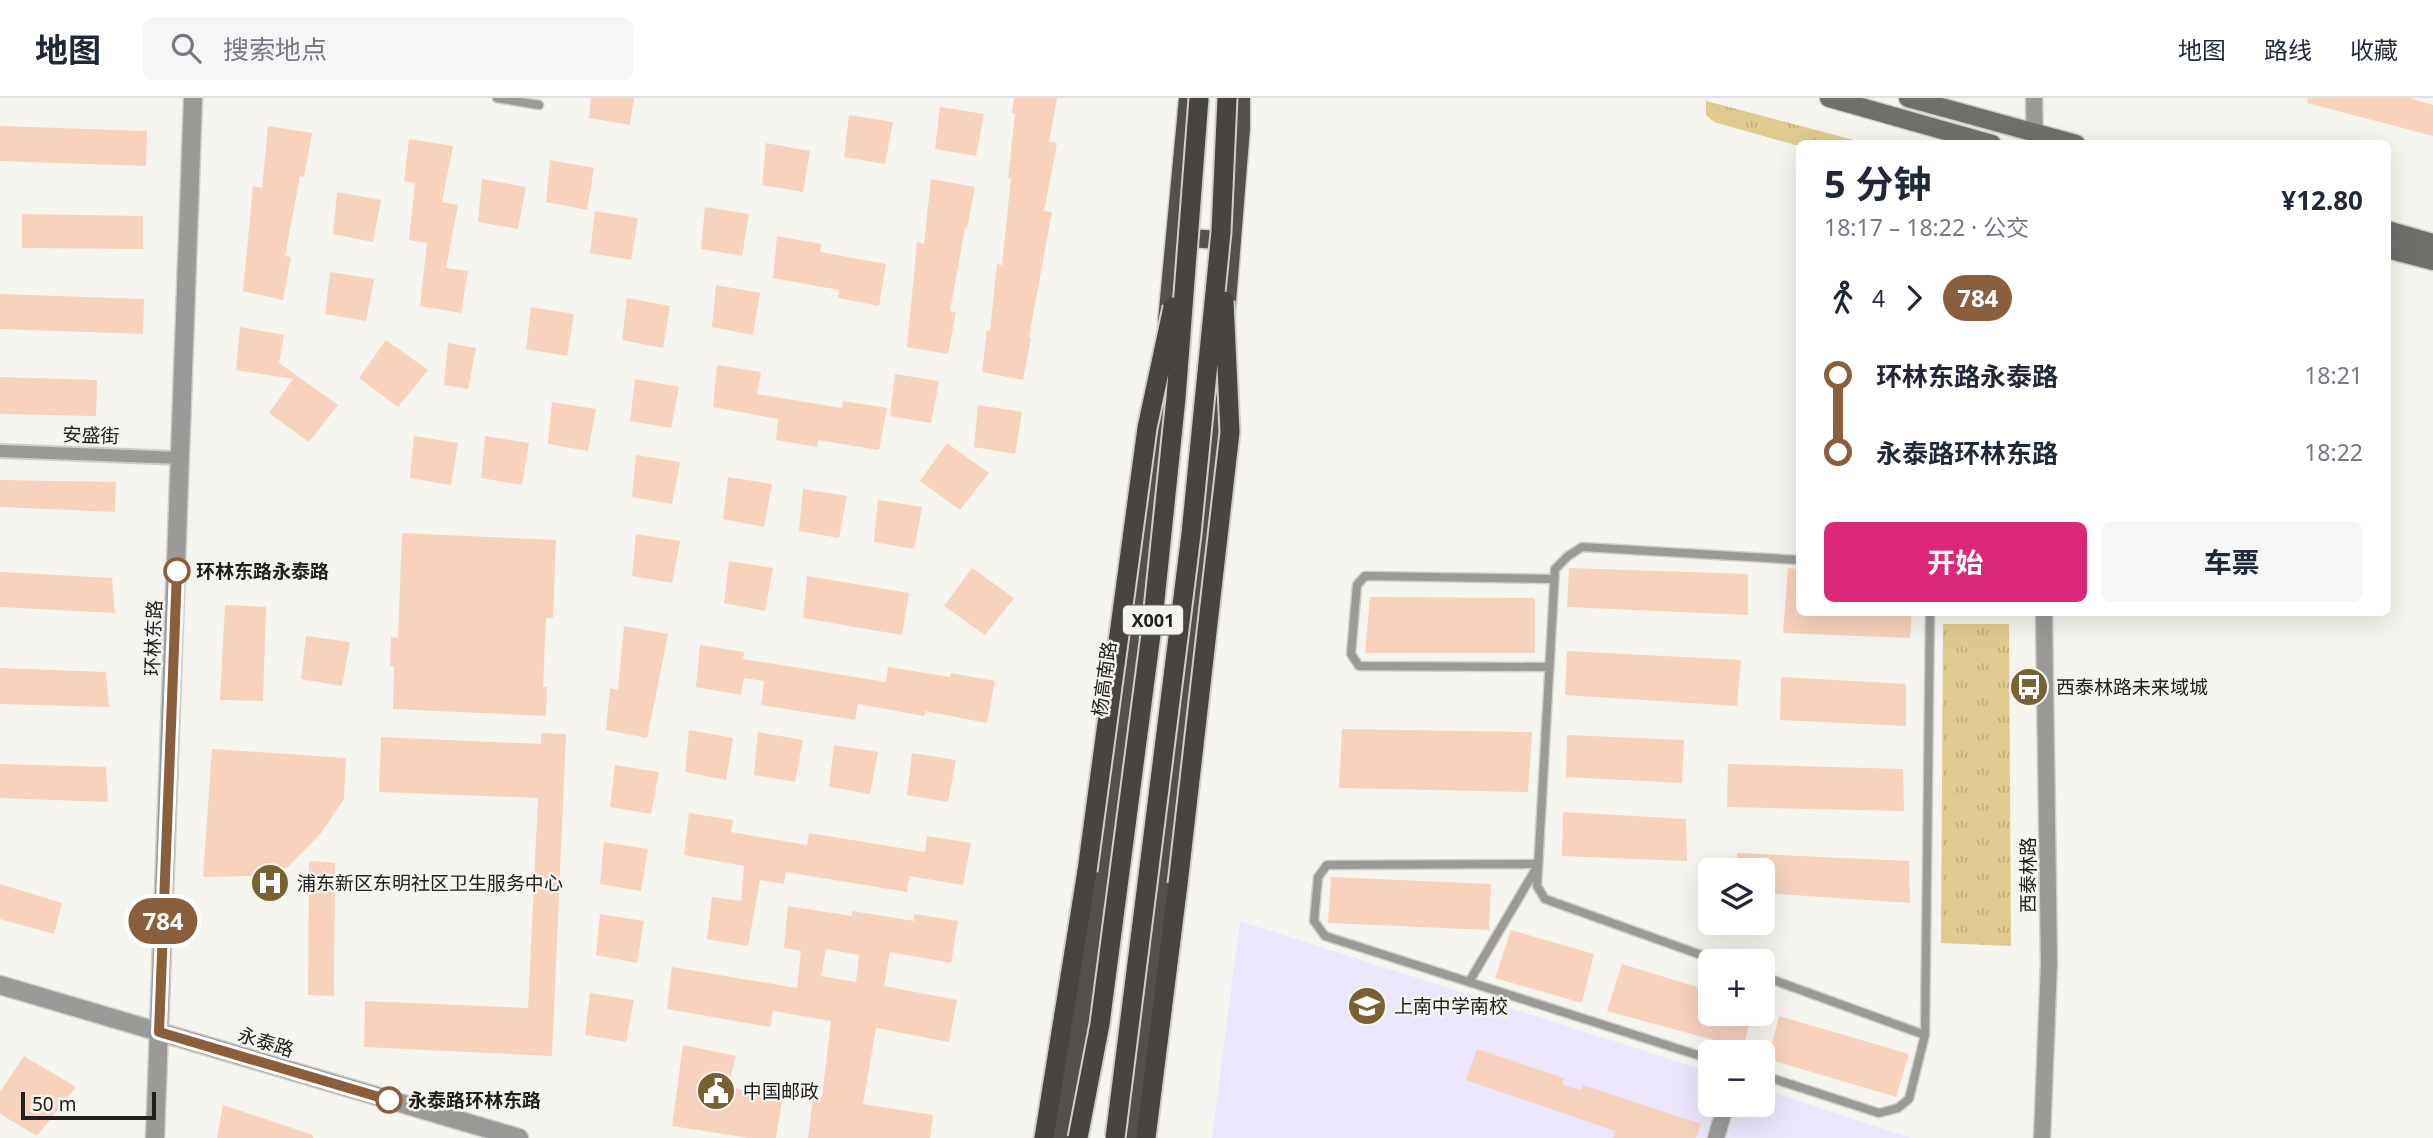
<!DOCTYPE html>
<html lang="zh">
<meta charset="utf-8">
<style>
:root{--surface:#fff;--page:#f6f6f7;--text:#1f2937;--muted:#747a83;--line:#e0e1e3;--accent:#db2777}
body{margin:0;font-family:"Noto Sans","Noto Sans SC",sans-serif;background:var(--page);color:var(--text);height:100vh;display:flex;flex-direction:column;font-size:26px;white-space:nowrap}
*{box-sizing:border-box;margin:0}
p{font-size:23px;color:var(--muted)}
.icon{flex:none;width:38px;height:38px;fill:none;stroke:currentColor;stroke-width:2;stroke-linecap:round;stroke-linejoin:round}
.map{position:relative;flex:1;overflow:hidden}
.sheet{position:absolute;left:1796px;top:42px;width:595px;height:476px;display:flex;flex-direction:column;background:var(--surface);border-radius:10px;box-shadow:0 7px 28px #0002}
.sheet>*{flex:none}
.badge{padding:0 14px;border-radius:23px;font-size:24px;line-height:46px}
.tools{position:absolute;left:1698px;top:760px;display:grid;gap:14px}
.tools a{display:grid;place-items:center;width:77px;height:77px;border-radius:10px;background:var(--surface);box-shadow:0 7px 28px #0002;font-size:35px}
.scale{position:absolute;left:21px;bottom:18px;width:135px;box-sizing:border-box;padding-left:7px;border:4px solid #21201e;border-top:0;font-size:19px;line-height:24px;white-space:nowrap;color:#21201e;-webkit-text-stroke:5px #f6f4ee;paint-order:stroke}
.map>.badge{position:absolute;translate:-50% -50%;box-shadow:0 0 0 4px #fff}
.legs{display:flex;align-items:center;gap:10px;height:77px;padding:0 28px;font-size:23px}
.legs p{margin-inline-start:auto}
.overview{display:flex;align-items:center;justify-content:space-between;height:119px;padding:0 28px}
h1{font-size:38px;font-weight:700;line-height:52px}
.cta{display:flex;gap:14px;margin-top:auto;padding:14px 28px}
.cta a{flex:1;height:80px;border-radius:10px;background:var(--accent);color:#fff;font-size:28px;font-weight:700;line-height:80px;text-align:center}
.cta a+a{background:var(--page);color:var(--text)}
ul{padding:0 28px;list-style:none}
li{display:flex;align-items:center;gap:24px;height:77px;font-size:26px}
li i{display:grid;place-items:center;width:10px;height:100%;margin:0 9px;background:currentColor}
li i::after{content:'';width:18px;height:18px;margin:-9px;border:5px solid;border-radius:50%;background:var(--surface)}
li p{margin-inline-start:auto}
li:first-child i{background:linear-gradient(#0000 50%,currentColor 0)}
li:last-child i{background:linear-gradient(currentColor 50%,#0000 0)}
header{display:flex;align-items:center;gap:42px;box-sizing:border-box;height:98px;padding:0 35px;background:var(--surface);border-bottom:2px solid var(--line)}
header strong{font-size:33px}
nav{display:flex;gap:38px;margin-inline-start:auto;font-size:24px}
.search{width:490px;height:63px;background:var(--page);display:flex;align-items:center;gap:18px;box-sizing:border-box;padding:0 24px;border-radius:10px;color:var(--muted);font-size:26px}
.map>svg:first-child{display:block}
.education{fill:#ece6fc}
.grass{fill:url(#grass-tufts)}
.building{fill:#f7d2bd;fill-rule:evenodd}
.lines{fill:none;stroke-linecap:round;stroke-linejoin:round}
.service-casing{stroke:#d0cec9;stroke-width:11}
.pedestrian-casing{stroke:#d0cec9;stroke-width:16}
.minor-casing{stroke:#d0cec9;stroke-width:19}
.tertiary-casing{stroke:#d0cec9;stroke-width:21}
.secondary-casing{stroke:#d0cec9;stroke-width:21}
.primary-casing{stroke:#d0cec9;stroke-width:21}
.trunk-casing{stroke:#d0cec9;stroke-width:23}
.service{stroke:#9b9a98;stroke-width:8}
.pedestrian{stroke:#9b9a98;stroke-width:12}
.minor{stroke:#9b9a98;stroke-width:16}
.tertiary{stroke:#9b9a98;stroke-width:18}
.secondary{stroke:#716f6c;stroke-width:18}
.primary{stroke:#54514d;stroke-width:18}
.trunk{stroke:#484440;stroke-width:19}
.trunk-bridge-casing{stroke:#d0cec9;stroke-width:23;stroke-linecap:butt}
.trunk-bridge{stroke:#484440;stroke-width:19}
.line-1-casing{stroke:#fff;stroke-width:16}
.line-1{stroke:#8b5e3c;stroke-width:10}
.stop-1-dot{fill:#fff;stroke:#8b5e3c;stroke-width:3.5}
.labels{text-anchor:middle;dominant-baseline:central;stroke-width:5;stroke-linejoin:round;paint-order:stroke}
.shield{fill:#f6f4ee;stroke:#61605c;stroke-width:2}
.shield-label{font-size:18px;font-weight:bold;fill:#21201e}
.street-label{font-size:19px;fill:#21201e;stroke:#f6f4ee}
.stop-label{font-size:19px;font-weight:bold;fill:#21201e;stroke:#f6f4ee;text-anchor:start}
.poi-label{font-size:19px;fill:#21201e;stroke:#f6f4ee;text-anchor:start}
</style>
<header>
<strong>地图</strong>
<div class="search"><svg class="icon" aria-label="search" viewBox="0 0 24 24"><circle cx="10" cy="10" r="6"/><path d="M15 15l6 6"/></svg>搜索地点</div>
<nav><a>地图</a><a>路线</a><a>收藏</a></nav>
</header>
<div class="map">
<svg width="2433" height="1040" viewBox="0 0 2433 1040">
<defs>
<pattern id="grass-tufts" width="24" height="20" patternUnits="userSpaceOnUse" patternTransform="scale(1.75)"><rect width="24" height="20" fill="#dfca8f"/><path d="M3 7l-1-3M5 7V3M7 7l1-3M15 17l-1-3M17 17v-4M19 17l1-3" fill="none" stroke="#bfad7b"/></pattern>
</defs>
<rect width="100%" height="100%" fill="#f6f4ee"/>
<path class="education" d="M1240,823l470,151v32h52v-15l150,49h-700z"/>
<path class="grass" d="M1706,3l159,42 -66,1v2l-85,-24 -8,-7z
M1943,526h66l2,322 -70,-3z"/>
<path class="building" d="M591,0h43l-4,27 -41,-7z
M1014,0h43l-8,44 8,1 -13,68 8,1 -23,125 2,1 -8,42 -41,-8 5,-42 3,1 7,-67 5,1 9,-87h-3l7,-64 -3,-1z
M2308,0h101l24,7v31l-126,-33z
M940,9l44,7 -8,42 -41,-7z
M849,17l44,7 -8,42 -41,-7z
M0,28l147,5 -1,35 -146,-5z
M268,28l44,7 -8,44 -4,-1 -15,80 6,1 -8,43 -40,-9 10,-105 9,2z
M409,41l44,7 -11,56 16,3 -12,63 22,3 -7,42 -41,-7 7,-63 -18,-3 6,-57 -11,-2z
M766,45l44,8 -7,41 -41,-7z
M550,62l44,8 -7,42 -41,-8z
M482,81l44,8 -8,42 -40,-7z
M931,81l44,8 -8,42 -2,-1 -15,83 6,1 -8,42 -41,-7 10,-105 7,2z
M337,94l44,8 -8,42 -40,-8z
M705,109l44,7 -7,42 -41,-7z
M595,113l43,7 -7,42 -41,-7z
M22,116l121,2v33l-121,-1z
M777,138l44,8 -1,8 66,12 -7,42 -41,-8 1,-8 -66,-12z
M330,174l44,7 -8,42 -41,-7z
M716,187l44,8 -7,42 -41,-8z
M0,196l144,5 -1,35 -143,-5z
M627,200l43,8 -7,42 -41,-8z
M531,209l43,7 -7,42 -41,-7z
M240,229l44,8 -5,28 59,42 -29,37 -40,-29 24,-34 -57,-9z
M386,242l42,30 -30,37 -39,-29z
M448,245l28,5 -8,41 -24,-4z
M717,267l44,7 -4,22 85,14 1,-7 44,7 -8,42 -61,-10 -1,7 -41,-7 2,-21 -65,-12z
M895,276l44,7 -8,42 -41,-7z
M0,279l97,3 -1,36 -96,-2z
M635,281l44,8 -8,41 -41,-7z
M552,304l44,7 -8,42 -40,-7z
M978,307l44,7 -7,42 -41,-7z
M414,338l44,7 -7,42 -41,-7z
M485,338l44,7 -7,42 -41,-7z
M947,345l42,30 -29,37 -40,-29z
M636,357l44,7 -8,42 -40,-7z
M728,379l44,7 -8,43 -41,-8z
M0,382l116,2 -1,30 -115,-5z
M803,391l44,7 -8,42 -40,-7z
M878,402l44,7 -8,42 -40,-7z
M402,435l154,7 -3,78h-7l-3,69h4l-1,29 -153,-7 1,-42 -4,-1 1,-29 7,1z
M636,436l44,7 -8,42 -40,-7z
M729,463l44,7 -8,43 -41,-8z
M972,470l42,30 -29,37 -41,-29z
M1569,470l179,6v41l-181,-8z
M1788,470l11,1v43h113l-2,26 -127,-5z
M0,474l112,6 3,35 -115,-6z
M807,478l102,17 -7,42 -99,-17z
M1370,499l165,1v55h-170z
M225,507l41,2 -3,94 -43,-1z
M624,528l44,8 -21,104 -41,-8 4,-42 8,2z
M306,538l44,6 -8,44 -41,-7z
M700,547l44,7 -1,7 143,23 2,-15 62,10 1,-4 44,8 -8,42 -62,-12 -1,5 -66,-12 -3,16 -94,-15 3,-24 -20,-3 -3,17 -45,-8z
M1567,553l174,9 -4,46 -172,-11z
M0,570l106,4 3,35 -109,-3z
M1781,579l125,7v42l-126,-6z
M1342,631l190,3 -4,60 -189,-4z
M689,632l44,8 -7,42 -41,-8z
M758,634l45,8 -8,42 -41,-7z
M541,635l25,1 -14,322 -188,-9 1,-46 163,7 10,-210 -159,-6 2,-55 160,7z
M1567,637l117,5 -2,43 -116,-6z
M834,647l44,7 -8,42 -41,-7z
M212,651l134,9 -2,41 -23,34 -33,34 -27,9 -58,1z
M912,655l44,7 -8,42 -41,-7z
M0,666l106,3 2,35 -108,-4z
M1728,666l175,5 1,42 -177,-4z
M615,667l44,7 -8,42 -41,-7z
M1563,714l123,7 1,42 -125,-5z
M689,715l44,7 -2,12 76,13 2,-12 116,19 2,-16 44,7 -8,42 -54,-9 -2,16 -121,-20 -2,12 -24,-4 -12,66 -41,-7 5,-42 29,4 3,-35 -60,-11z
M604,744l44,7 -7,42 -41,-7z
M1737,755l172,8 1,42 -148,-10v-23h-25z
M309,763l26,2 -1,133 -26,-1z
M1331,779l160,7 -2,46 -161,-7z
M0,786l62,19 -8,31 -54,-15z
M788,808l64,10v-5l62,10v-7l44,7 -7,42 -61,-11 -6,34 73,14 -8,42 -73,-14 -13,76 70,11 -3,23h-122l5,-42 9,1 9,-76 -58,-10 -3,16 -103,-18 5,-42 125,21 4,-37 -17,-3zM826,851l33,6 -3,27 -35,-6z
M600,816l44,7 -7,42 -41,-8z
M1511,832l83,24 -12,49 -87,-25z
M1622,866l88,27v22h42l-9,35 -136,-37z
M590,895l44,7 -8,42 -41,-7z
M1779,918l130,38 -13,43 -128,-38z
M683,947l53,11 -8,31 55,9 -7,42h-27l-77,-12z
M1477,951l87,29 -2,7 19,5 2,-5 118,39 -5,14h-83l2,-7 -149,-51z
M24,958l52,31 -39,49 -37,-22v-22z
M223,1007l90,30v3h-96z"/>
<g class="lines">
<defs>
<path id="service" d="M497,0l42,7
M1549,569l-190,-1 -8,-12 6,-69 8,-9 189,3
M1538,766l-211,1 -9,12 -4,44 11,15 385,123
M1718,863l-173,-62 -8,-13 18,-317 13,-13 14,-9 217,13
M1762,878l163,59 5,-423
M1469,884l68,-115
M1762,977l117,38 19,-5 11,-9 16,-64"/>
<path id="pedestrian" d="M0,353l180,7"/>
<path id="minor" d="M2034,0l1,46
M1716,1040l10,-34
M2042,1040l7,-175 -5,-351"/>
<path id="tertiary" d="M0,887l519,153
M155,1040l38,-1040"/>
<path id="secondary" d="M1829,0l163,46
M1908,0l168,46
M2387,132l46,13
M2387,151l46,12"/>
<path id="primary" d="M1176,139l56,4
M1226,216l15,-186v-30
M1167,223l21,-223
M1062,1040l18,-110 65,-490 13,-126
M1132,1040l80,-653 9,-108"/>
<path id="trunk" d="M1044,1040l43,-267
M1146,1040l32,-254"/>
</defs>
<use href="#service" class="service-casing"/>
<use href="#pedestrian" class="pedestrian-casing"/>
<use href="#minor" class="minor-casing"/>
<use href="#tertiary" class="tertiary-casing"/>
<use href="#secondary" class="secondary-casing"/>
<use href="#primary" class="primary-casing"/>
<use href="#trunk" class="trunk-casing"/>
<use href="#service" class="service"/>
<use href="#pedestrian" class="pedestrian"/>
<use href="#minor" class="minor"/>
<use href="#tertiary" class="tertiary"/>
<use href="#secondary" class="secondary"/>
<use href="#primary" class="primary"/>
<use href="#trunk" class="trunk"/>
<defs>
<path id="trunk-bridge" d="M1087,773l60,-443 26,-121
M1178,786l52,-452 -6,-131
M1078,1040l22,-114 53,-405 23,-221 23,-300
M1115,1040l76,-604 30,-302 6,-134"/>
</defs>
<use href="#trunk-bridge" class="trunk-bridge-casing"/>
<use href="#trunk-bridge" class="trunk-bridge"/>
</g>
<g class="lines">
<defs>
<path id="line-1" d="M177,473l-18,461 230,68"/>
</defs>
<use href="#line-1" class="line-1-casing"/>
<use href="#line-1" class="line-1"/>
</g>
<defs>
<symbol id="bus-disc" viewBox="-11 -11 22 22"><circle r="9.5" fill="#786232" stroke="#f6f4ee"/><path d="M-5-6H5V4H4V6H2V4H-2V6H-4V4H-5ZM-3.5-4V0h7V-4ZM-3.5 1.2v1.5H-2V1.2ZM2 1.2v1.5H3.5V1.2Z" fill="#fff"/></symbol>
<symbol id="hospital-disc" viewBox="-11 -11 22 22"><circle r="9.5" fill="#786232" stroke="#f6f4ee"/><path d="M-5-5h3v3.5h4V-5h3V5h-3V1.5h-4V5h-3Z" fill="#fff"/></symbol>
<symbol id="school-disc" viewBox="-11 -11 22 22"><circle r="9.5" fill="#786232" stroke="#f6f4ee"/><path d="M0-5L7-2L0 1L-7-2ZM-4 1L0 2.5L4 1V4Q0 6-4 4Z" fill="#fff"/></symbol>
<symbol id="civic-disc" viewBox="-11 -11 22 22"><circle r="9.5" fill="#786232" stroke="#f6f4ee"/><path d="M-.6-6.5H3V-4.5H.6V-3L4-1V1h2V6H-6V1h2V-1L-.6-3ZM-1.2 2.5V6h2.4V2.5Z" fill="#fff"/></symbol>
</defs>
<g fill-rule="evenodd">
<use href="#bus-disc" x="2007" y="567" width="44" height="44"/>
<use href="#hospital-disc" x="248" y="763" width="44" height="44"/>
<use href="#school-disc" x="1345" y="886" width="44" height="44"/>
<use href="#civic-disc" x="694" y="971" width="44" height="44"/>
</g>
<g class="stop-1-dot">
<circle cx="177" cy="473" r="12"/>
<circle cx="389" cy="1002" r="12"/>
</g>
<g class="labels">
<rect class="shield" x="1123" y="507.5" width="60" height="29" rx="5"/>
<g class="shield-label">
<text x="1153" y="522">X001</text>
</g>
<g class="street-label">
<text transform="translate(91 337) rotate(2)">安盛街</text>
<text transform="translate(153 540) rotate(-88)">环林东路</text>
<text transform="translate(1104 581) rotate(-82)">杨高南路</text>
<text transform="translate(2028 777) rotate(-90)">西泰林路</text>
<text transform="translate(266 944) rotate(17)">永泰路</text>
</g>
<g class="stop-label">
<text x="196" y="473">环林东路永泰路</text>
<text x="408" y="1002">永泰路环林东路</text>
</g>
<g class="poi-label">
<text x="2056" y="589">西泰林路未来域城</text>
<text x="297" y="785">浦东新区东明社区卫生服务中心</text>
<text x="1394" y="908">上南中学南校</text>
<text x="743" y="993">中国邮政</text>
</g>
</g>
</svg>
<div class="tools">
<a><svg class="icon" aria-label="layers" viewBox="0 0 24 24"><path d="M12 4l9 5-9 5-9-5zM3 14l9 5 9-5"/></svg></a>
<a>+</a>
<a>−</a>
</div>
<div class="scale">50 m</div>
<b class="badge" style="left:163px;top:823px;background:#8b5e3c;color:#fff">784</b>
<section class="sheet">
<div class="overview"><div><h1>5 分钟</h1><p>18:17 – 18:22 · 公交</p></div><b>¥12.80</b></div>
<div class="legs"><svg class="icon" aria-label="walk" viewBox="0 0 24 24"><circle cx="13" cy="4" r="2"/><path d="M13 8l-2 6 4 7M11 14l-3 7M7 12l3-4h3l4 4"/></svg>4<svg class="icon" aria-label="forward" viewBox="0 0 24 24"><path d="M9 5l7 7-7 7"/></svg><b class="badge" style="background:#8b5e3c;color:#fff">784</b></div>
<ul>
<li><i style="color:#8b5e3c"></i><b>环林东路永泰路</b><p>18:21</p></li>
<li><i style="color:#8b5e3c"></i><b>永泰路环林东路</b><p>18:22</p></li>
</ul>
<div class="cta"><a>开始</a><a>车票</a></div>
</section>
</div>
